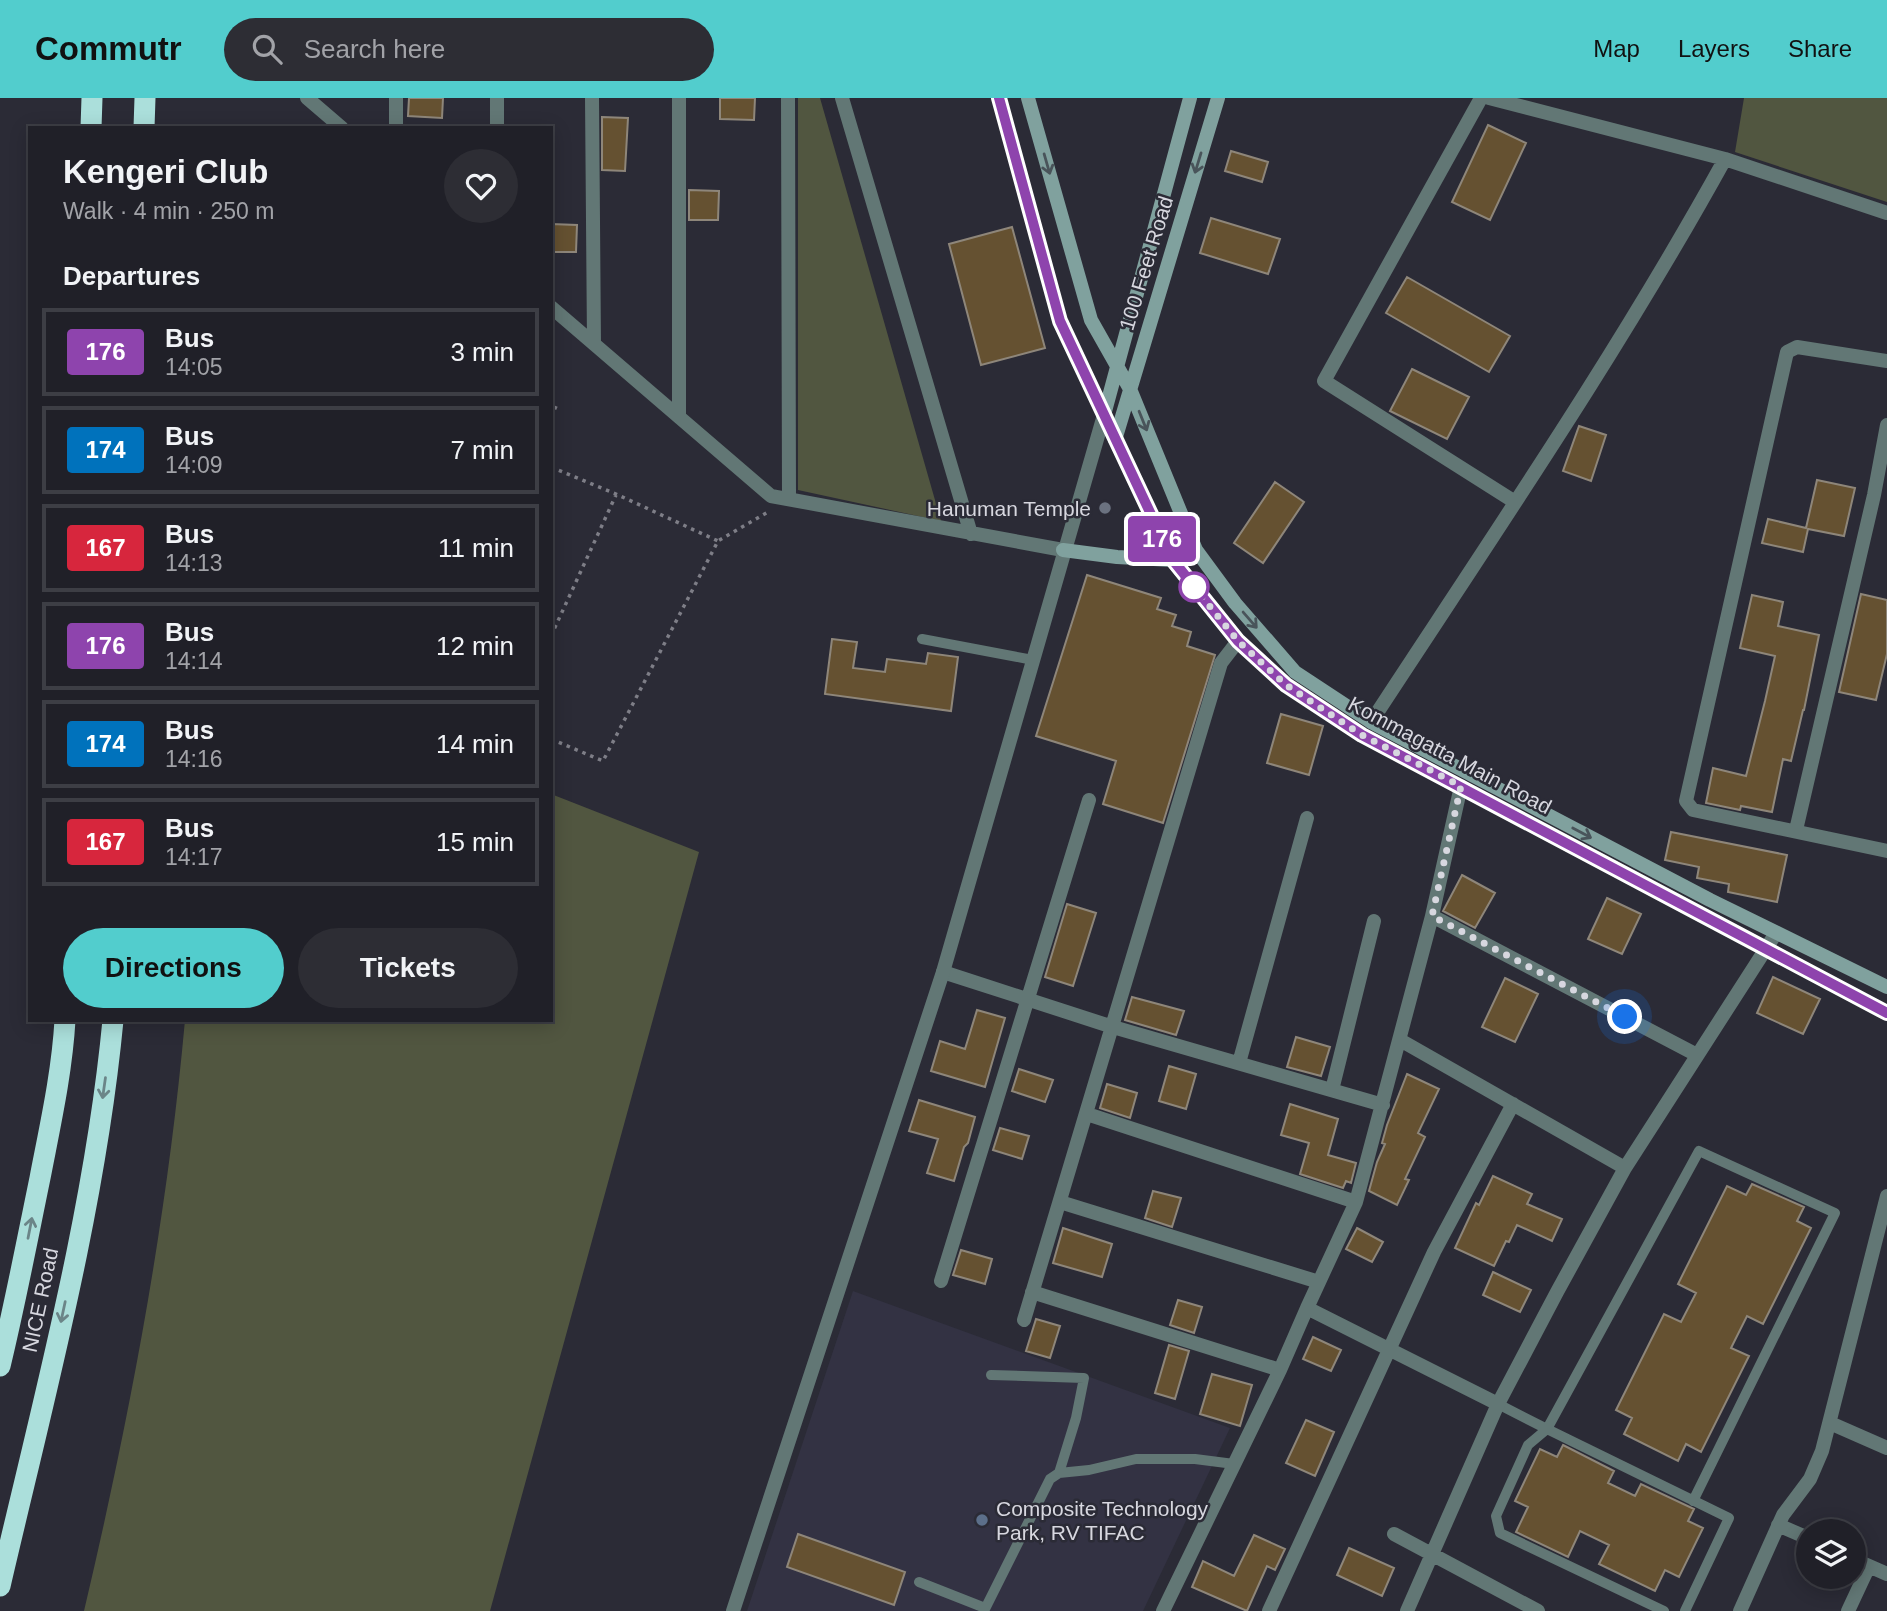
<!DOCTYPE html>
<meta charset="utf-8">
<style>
:root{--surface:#202028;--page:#2d2d34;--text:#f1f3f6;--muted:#a2a3a8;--line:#3d3e45;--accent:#52cdcd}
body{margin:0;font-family:Arial,sans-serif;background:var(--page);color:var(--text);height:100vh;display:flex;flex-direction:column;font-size:26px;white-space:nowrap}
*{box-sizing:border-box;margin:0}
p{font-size:23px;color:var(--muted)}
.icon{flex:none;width:38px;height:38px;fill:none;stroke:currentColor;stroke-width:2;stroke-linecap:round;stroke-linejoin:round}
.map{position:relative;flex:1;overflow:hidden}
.details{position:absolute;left:28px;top:28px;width:525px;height:896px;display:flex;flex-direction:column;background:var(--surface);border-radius:0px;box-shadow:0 4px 18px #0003,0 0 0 2px var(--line)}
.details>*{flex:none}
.badge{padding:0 14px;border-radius:5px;font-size:24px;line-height:46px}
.tools{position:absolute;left:1796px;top:1421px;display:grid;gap:14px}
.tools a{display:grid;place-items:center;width:70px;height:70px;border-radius:50%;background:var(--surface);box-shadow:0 4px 18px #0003,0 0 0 2px var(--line);font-size:35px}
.you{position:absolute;width:35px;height:35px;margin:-18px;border:5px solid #fff;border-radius:50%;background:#1a73e8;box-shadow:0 0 0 10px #1a73e833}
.map>.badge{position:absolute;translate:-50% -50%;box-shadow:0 0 0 4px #fff}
h2{padding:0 35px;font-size:26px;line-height:63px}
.round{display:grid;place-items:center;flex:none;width:74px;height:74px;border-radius:37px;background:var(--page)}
.head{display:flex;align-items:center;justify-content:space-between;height:119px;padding:0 35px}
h1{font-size:33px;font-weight:600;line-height:52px}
.primary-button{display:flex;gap:14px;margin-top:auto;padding:14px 35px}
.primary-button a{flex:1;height:80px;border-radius:42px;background:var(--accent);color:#111;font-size:28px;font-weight:600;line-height:80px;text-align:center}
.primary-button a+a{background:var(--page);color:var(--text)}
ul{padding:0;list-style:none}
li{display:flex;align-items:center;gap:21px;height:88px;margin:0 14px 10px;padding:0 21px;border:4px solid var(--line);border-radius:0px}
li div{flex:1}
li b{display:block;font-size:26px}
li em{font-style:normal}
li .badge{min-width:77px;font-weight:700;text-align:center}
header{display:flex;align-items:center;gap:42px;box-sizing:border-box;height:98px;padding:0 35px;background:var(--accent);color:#111}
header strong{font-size:33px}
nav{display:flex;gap:38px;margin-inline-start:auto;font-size:24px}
.search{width:490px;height:63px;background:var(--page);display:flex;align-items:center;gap:18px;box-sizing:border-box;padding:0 24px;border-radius:38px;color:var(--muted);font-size:26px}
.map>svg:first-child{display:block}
.built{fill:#333243}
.green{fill:#515640}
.building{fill:#655131;stroke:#8e867a;stroke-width:2}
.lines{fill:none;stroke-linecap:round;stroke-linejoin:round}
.path{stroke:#7e7e87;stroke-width:3.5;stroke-dasharray:3.5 5;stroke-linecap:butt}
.service{stroke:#627775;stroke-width:10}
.minor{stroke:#627775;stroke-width:14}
.tertiary{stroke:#627775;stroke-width:14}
.secondary{stroke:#80a19e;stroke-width:14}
.motorway{stroke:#abdfdb;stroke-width:21}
.oneway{stroke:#49545a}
.oneway2{stroke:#6b8588}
.line-casing{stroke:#fff;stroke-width:16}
.line{stroke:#8e44ad;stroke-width:10}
.walk{stroke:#d7d7df;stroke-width:7;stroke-dasharray:0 12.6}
.worship-dot{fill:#6b7280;stroke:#2b2b36;stroke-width:2.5}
.stop-dot{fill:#fff;stroke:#8e44ad;stroke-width:3.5}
.service-dot{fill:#5c6f8a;stroke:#2b2b36;stroke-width:2.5}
.labels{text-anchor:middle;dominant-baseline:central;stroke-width:5;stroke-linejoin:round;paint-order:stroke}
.street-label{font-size:21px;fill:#d7d7df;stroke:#2b2b36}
.poi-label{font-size:21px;fill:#d7d7df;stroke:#2b2b36;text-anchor:end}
</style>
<header>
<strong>Commutr</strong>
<div class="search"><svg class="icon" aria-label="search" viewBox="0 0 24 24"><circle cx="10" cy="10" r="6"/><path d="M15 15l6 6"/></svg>Search here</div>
<nav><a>Map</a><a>Layers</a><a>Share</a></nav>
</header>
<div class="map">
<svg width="1887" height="1513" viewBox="0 0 1887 1513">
<rect width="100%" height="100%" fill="#2b2b36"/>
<path class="built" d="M853,1193l377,137 -87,183h-396z"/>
<path class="green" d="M798,0h22l121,423 -143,-31z
M1744,0h143v104l-152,-50z
M551,696l148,58 -209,759h-406c46,-195 83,-391 101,-591h366z"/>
<path class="building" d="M409,0h34l-1,20 -34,-2z
M720,0h35l-1,22 -34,-1z
M602,19l26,1 -3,53 -23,-1z
M1488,27l38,18 -36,77 -38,-18z
M1231,53l37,11 -6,20 -37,-11z
M689,92l30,1 -1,29h-29z
M1211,120l69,21 -12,35 -68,-21z
M551,126l26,1 -1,27h-25z
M1012,129l33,121 -64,17 -32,-121z
M1407,179l103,59 -21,36 -103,-59z
M1412,271l57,28 -22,42 -57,-28z
M1579,328l27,9 -15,46 -28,-10z
M1817,382l38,8 -11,48 -36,-7 -5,23 -41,-9 6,-24 38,9z
M1275,384l29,20 -41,61 -29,-20z
M1087,477l74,23 -4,11 19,6 -4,11 19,6 -4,14 28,9 -52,168 -60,-19 13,-43 -80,-25z
M1861,496l26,6v54l-11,46 -37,-8z
M1752,497l31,7 -5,24 41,9 -15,75h-1l-12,51 -8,-2 -11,53 -31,-6 -1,4 -34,-7 7,-35 33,8 19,-75 10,-45 -35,-8z
M832,541l25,3 -4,26 32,4 2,-13 39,5 2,-11 30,4 -7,54 -126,-17z
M1281,616l42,12 -14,49 -42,-12z
M1671,734l116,23 -10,47 -49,-10 1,-8 -32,-6 2,-11 -34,-7z
M1462,777l33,18 -20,35 -32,-17z
M1607,800l34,16 -19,40 -34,-15z
M1067,806l29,9 -23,73 -28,-9z
M1773,879l47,22 -17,35 -46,-21z
M1505,880l33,16 -23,48 -33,-15z
M1132,899l52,14 -8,24 -51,-15z
M977,912l28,8 -20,69 -54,-16 9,-30 25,8z
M1296,939l34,10 -9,29 -34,-9z
M1169,968l27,8 -10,35 -27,-8z
M1019,971l34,11 -8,22 -33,-11z
M1407,976l32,15 -21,44 7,4 -20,42 4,1 -12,25 -28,-14 8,-29 8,-18 -3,-1 5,-18z
M1107,986l30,9 -7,25 -30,-10z
M919,1002l56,17 -7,26 -4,4 -10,34 -27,-8 11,-34 -29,-8z
M1290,1006l48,15 -10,36 28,8 -5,20 -5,-2 -3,7 -43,-14 9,-31 -28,-8z
M1000,1030l29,8 -7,23 -29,-9z
M1493,1078l39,18 -5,10 35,15 -10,22 -35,-16 -8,17 -3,-1 -12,25 -39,-18 21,-45 3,2z
M1752,1086l52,23 -7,14 14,7 -48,96 -16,-8 -16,32 18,8 -48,96 -15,-8 -8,17 -54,-27 8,-16 -16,-8 48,-96 17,8 15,-29 -18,-9 49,-98 19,9z
M1153,1093l28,7 -9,29 -27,-9z
M1063,1130l49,16 -10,33 -49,-14z
M1357,1130l26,14 -11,20 -26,-13z
M961,1152l31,9 -7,25 -32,-9z
M1493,1174l38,18 -11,22 -37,-17z
M1178,1202l24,7 -8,26 -24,-8z
M1036,1221l24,7 -10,32 -24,-7z
M1313,1239l28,13 -10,21 -28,-12z
M1169,1247l20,6 -14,48 -20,-6z
M1212,1276l40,11 -12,41 -40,-12z
M1306,1322l28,12 -19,44 -29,-13z
M1563,1347l51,26 -6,12 27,13 6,-12 53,25 -6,12 15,7 -24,49 -14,-7 -10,21 -56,-27 10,-19 -29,-14 -12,26 -52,-25 12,-25 -13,-6 25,-52 17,8z
M798,1436l107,38 -11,33 -107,-38z
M1254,1437l31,14 -10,21 -8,-4 -20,45 -55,-24 11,-26 31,15z
M1349,1450l45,20 -12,28 -45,-21z"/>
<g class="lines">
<path class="path" d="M551,319l7,-15
M551,369l65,27 102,47
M551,538l65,-141
M551,641l52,22 115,-220 50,-29"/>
<path class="service" d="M922,541l111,21
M991,1277l93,3 -8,40 -17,55
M1498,1306l49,25 152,-278 136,62 -142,288
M919,1484l66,26
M984,1513l66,-132 9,-6 30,-3 47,-11h59l39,5
M1664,1513l-164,-78 -4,-17 32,-71 19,-16 182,89 -44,93"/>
<path class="minor" d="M307,0l35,30
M592,0l2,246
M788,0l1,401
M842,0l129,436
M1481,0l-157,283 191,121
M1489,0l236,61 162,54
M396,30v-30
M497,30v-30
M551,209l220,189 292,54
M1887,263l-90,-14 -10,5 -101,449 7,9 194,41
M679,319v-319
M1371,624c121,-185 247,-369 354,-563
M1796,732l78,-335 13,-70
M1432,818l265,139
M943,874l170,55 270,78
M1400,942l225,128
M1239,965l68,-245
M1332,992l42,-169
M1087,1016l269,88
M1060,1104l259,80
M941,1183l148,-481
M1032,1194l248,78
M1307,1210l49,-106 76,-286 29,-130
M1024,1222l197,-657 17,-22
M1830,1325l57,25
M1778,1427l30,13
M1394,1436l144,77
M1853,1461l34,15
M1163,1513l117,-241 27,-62 191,96
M1269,1513l165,-359 79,-148
M1407,1513l91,-207 59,-112 68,-124 151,-235
M1740,1513l43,-96 27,-36 12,-28 65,-255
M1848,1513l21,-45"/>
<path class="tertiary" d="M733,1513l210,-639 161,-557"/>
<path class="secondary" d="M999,0l61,223 112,239 66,81 48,44 76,50 525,278
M1028,0l63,222 39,69 66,161 39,53 60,69 76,50 339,178 177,87
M1104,317l86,-317
M1115,342l103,-342
M1063,452l54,7 55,3 24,-10"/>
<path class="motorway" d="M91,30l1,-30
M144,30l1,-30
M0,1268c15,-62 27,-125 40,-188 10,-52 22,-105 25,-158
M0,1488c43,-185 95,-376 113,-566"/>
</g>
<defs><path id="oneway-shaft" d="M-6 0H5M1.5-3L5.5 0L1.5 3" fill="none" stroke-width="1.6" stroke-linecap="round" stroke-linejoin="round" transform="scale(1.75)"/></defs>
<g class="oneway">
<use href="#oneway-shaft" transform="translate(1198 65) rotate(107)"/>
<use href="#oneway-shaft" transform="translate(1047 66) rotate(74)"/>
<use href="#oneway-shaft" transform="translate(1143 323) rotate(68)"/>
<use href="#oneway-shaft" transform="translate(1250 522) rotate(49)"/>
<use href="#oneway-shaft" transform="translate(1582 735) rotate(28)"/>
</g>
<g class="oneway2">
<use href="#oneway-shaft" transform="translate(104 990) rotate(98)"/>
<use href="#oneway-shaft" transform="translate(30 1130) rotate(-79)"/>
<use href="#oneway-shaft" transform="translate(63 1214) rotate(102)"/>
</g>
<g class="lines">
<defs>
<path id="line" d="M999,0l61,223 112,238 66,82 48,44 76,50 525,278"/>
</defs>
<use href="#line" class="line-casing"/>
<use href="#line" class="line"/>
<path class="walk" d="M1194,489l44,54 48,44 76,50 99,51 -29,130 193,101"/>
</g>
<circle class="worship-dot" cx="1105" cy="410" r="7"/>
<circle class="stop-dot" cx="1194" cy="489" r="14"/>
<circle class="service-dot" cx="982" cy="1422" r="7"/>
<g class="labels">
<g class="street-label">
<text transform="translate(1146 165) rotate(-73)">100 Feet Road</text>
<text transform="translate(1450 657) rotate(28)">Kommagatta Main Road</text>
<text transform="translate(40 1202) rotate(-78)">NICE Road</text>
</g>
<g class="poi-label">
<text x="1091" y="410">Hanuman Temple</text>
<text x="996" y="1410" text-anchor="start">Composite Technology<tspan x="996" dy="24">Park, RV TIFAC</tspan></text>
</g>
</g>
</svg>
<div class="tools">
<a><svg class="icon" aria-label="layers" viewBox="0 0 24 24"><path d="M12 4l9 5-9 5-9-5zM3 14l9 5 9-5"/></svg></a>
</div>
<div class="you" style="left:1625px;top:919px"></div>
<b class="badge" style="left:1162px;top:441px;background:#8e44ad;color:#fff">176</b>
<section class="details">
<div class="head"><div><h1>Kengeri Club</h1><p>Walk · 4 min · 250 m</p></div><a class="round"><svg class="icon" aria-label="heart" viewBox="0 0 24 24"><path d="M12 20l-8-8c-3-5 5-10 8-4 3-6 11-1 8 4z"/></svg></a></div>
<h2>Departures</h2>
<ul>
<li><span class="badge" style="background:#8e44ad;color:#fff">176</span><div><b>Bus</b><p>14:05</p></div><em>3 min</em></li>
<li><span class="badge" style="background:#0072bc;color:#fff">174</span><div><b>Bus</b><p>14:09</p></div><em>7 min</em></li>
<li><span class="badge" style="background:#d7263d;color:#fff">167</span><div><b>Bus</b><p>14:13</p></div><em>11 min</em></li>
<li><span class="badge" style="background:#8e44ad;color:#fff">176</span><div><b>Bus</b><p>14:14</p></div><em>12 min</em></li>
<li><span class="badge" style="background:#0072bc;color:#fff">174</span><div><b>Bus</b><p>14:16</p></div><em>14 min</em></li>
<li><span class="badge" style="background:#d7263d;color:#fff">167</span><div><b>Bus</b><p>14:17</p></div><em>15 min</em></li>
</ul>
<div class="primary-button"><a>Directions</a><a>Tickets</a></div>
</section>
</div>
